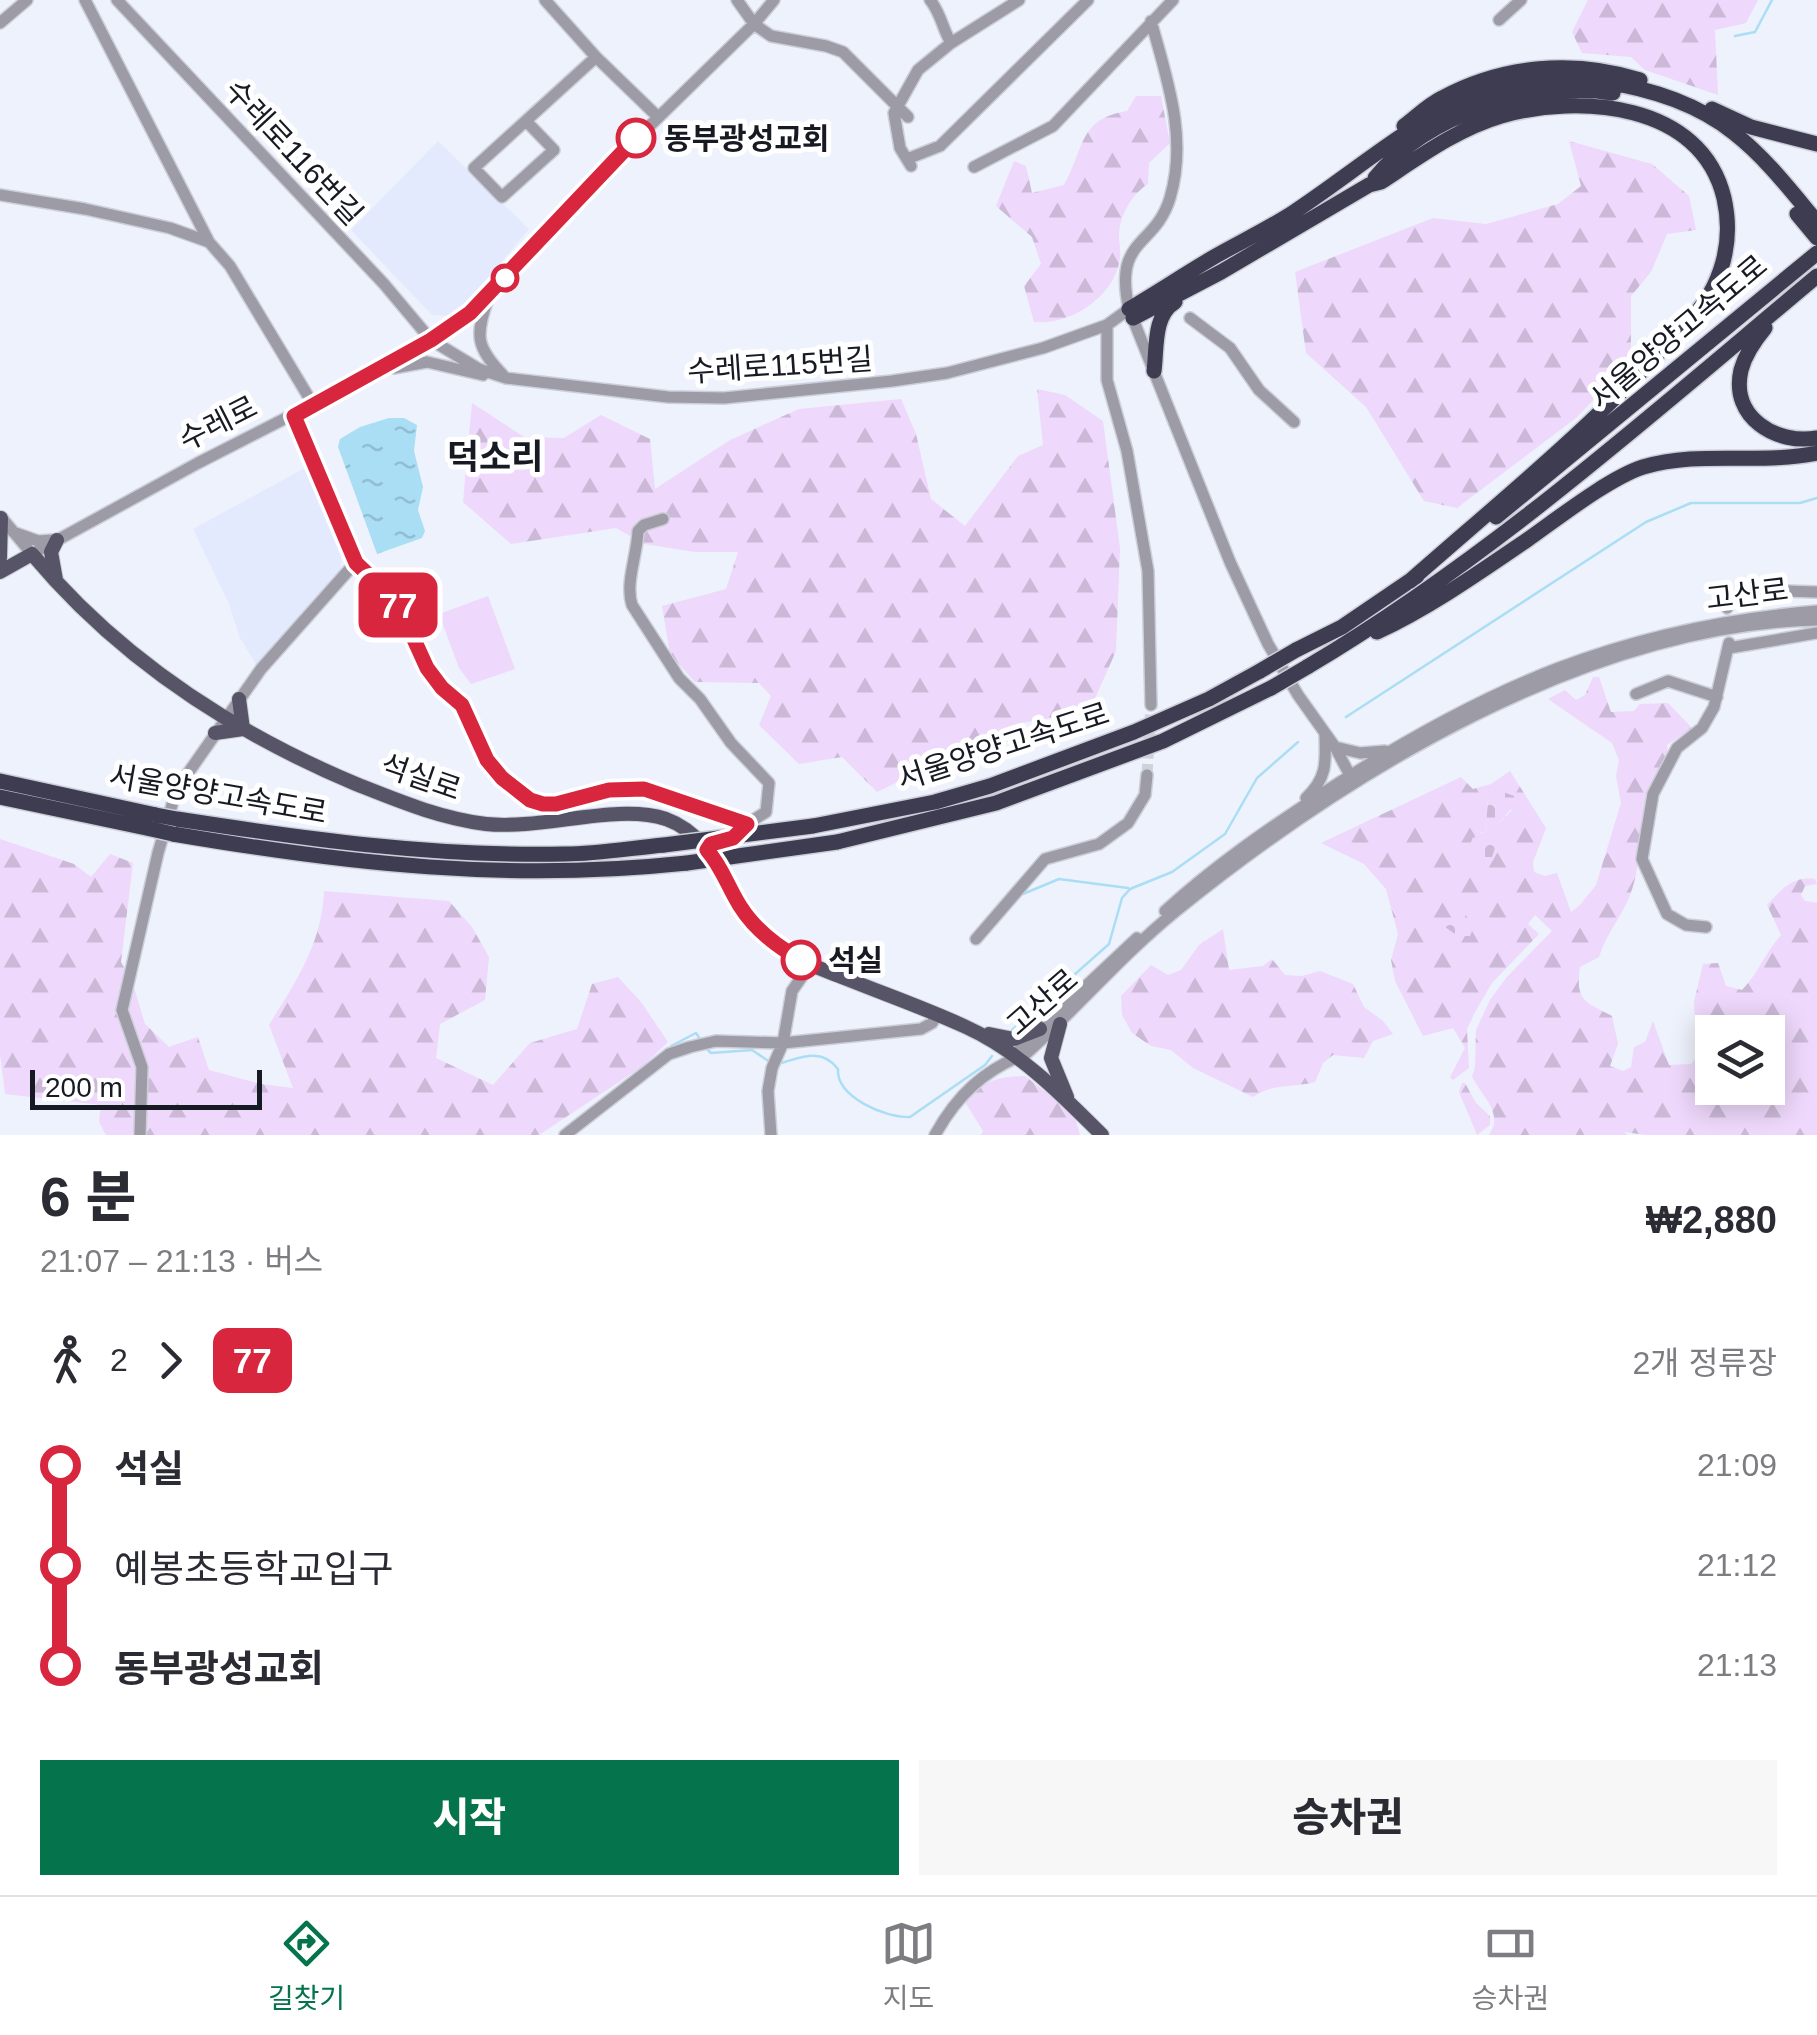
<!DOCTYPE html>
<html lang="ko">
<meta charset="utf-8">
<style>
:root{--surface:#fff;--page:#f7f7f7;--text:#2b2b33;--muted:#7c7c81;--line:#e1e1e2;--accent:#05734b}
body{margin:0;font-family:Arial,"Noto Sans KR",sans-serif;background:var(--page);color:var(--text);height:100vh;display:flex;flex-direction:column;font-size:38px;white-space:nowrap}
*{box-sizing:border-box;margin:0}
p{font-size:32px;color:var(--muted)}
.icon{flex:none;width:55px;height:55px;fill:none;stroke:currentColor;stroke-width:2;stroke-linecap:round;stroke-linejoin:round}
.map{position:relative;height:1135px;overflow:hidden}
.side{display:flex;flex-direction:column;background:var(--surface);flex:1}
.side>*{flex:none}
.badge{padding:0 20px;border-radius:15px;font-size:35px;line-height:65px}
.tools{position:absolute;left:1695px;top:1015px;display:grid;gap:20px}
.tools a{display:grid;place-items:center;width:90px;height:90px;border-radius:0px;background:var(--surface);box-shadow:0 5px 25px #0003;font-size:50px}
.scale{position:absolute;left:30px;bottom:25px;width:232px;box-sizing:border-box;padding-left:10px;border:5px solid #171a23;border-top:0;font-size:28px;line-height:35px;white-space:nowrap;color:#171a23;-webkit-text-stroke:8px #fff;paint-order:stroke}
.map>.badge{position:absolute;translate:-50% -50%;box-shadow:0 0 0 5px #fff}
.legs{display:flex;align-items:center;gap:15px;height:110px;padding:0 40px;font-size:32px}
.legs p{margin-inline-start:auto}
.summary{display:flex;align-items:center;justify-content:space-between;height:170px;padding:0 40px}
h1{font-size:55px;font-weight:800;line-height:75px}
.button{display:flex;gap:20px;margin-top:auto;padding:20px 40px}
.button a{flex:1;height:115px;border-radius:0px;background:var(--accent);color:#fff;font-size:40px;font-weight:800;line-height:115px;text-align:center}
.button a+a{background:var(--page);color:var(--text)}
ul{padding:0 40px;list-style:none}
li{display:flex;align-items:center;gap:35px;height:100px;font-size:38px}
li i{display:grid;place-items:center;width:15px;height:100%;margin:0 12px;background:currentColor}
li i::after{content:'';width:25px;height:25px;margin:-12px;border:8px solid;border-radius:50%;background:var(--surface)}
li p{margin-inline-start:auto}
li:first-child i{background:linear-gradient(#0000 50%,currentColor 0)}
li:last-child i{background:linear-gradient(currentColor 50%,#0000 0)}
.tabs{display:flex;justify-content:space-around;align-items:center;height:140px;border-top:2px solid var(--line);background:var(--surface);font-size:28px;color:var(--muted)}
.tabs a{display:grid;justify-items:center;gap:5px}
.tabs .active{color:var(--accent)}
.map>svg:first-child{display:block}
.built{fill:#e3eafd}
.grass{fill:#eed8fb}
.forest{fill:url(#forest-firs);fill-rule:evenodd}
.cemetery{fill:url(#cemetery-stones)}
.water{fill:url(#water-ripples)}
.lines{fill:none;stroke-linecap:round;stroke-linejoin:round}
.stream{stroke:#a9def5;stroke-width:2.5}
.minor-tunnel{stroke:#ced2db;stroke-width:11;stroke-dasharray:11 5.5;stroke-linecap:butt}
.minor-casing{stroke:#cccfd9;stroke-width:14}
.major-casing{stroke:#cccfd9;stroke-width:16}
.highway-casing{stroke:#cccfd9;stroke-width:18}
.minor{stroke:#9c9ba6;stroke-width:11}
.major{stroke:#565466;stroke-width:14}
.highway{stroke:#3e3c50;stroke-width:15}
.highway-bridge-casing{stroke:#cccfd9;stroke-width:18;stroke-linecap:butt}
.highway-bridge{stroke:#3e3c50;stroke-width:15}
.line-1-casing{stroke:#fff;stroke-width:22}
.line-1{stroke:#d7263d;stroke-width:15}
.stop-1-dot{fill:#fff;stroke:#d7263d;stroke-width:5}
.labels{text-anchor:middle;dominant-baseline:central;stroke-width:10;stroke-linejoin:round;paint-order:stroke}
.stop-label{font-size:30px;font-weight:bold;fill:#171a23;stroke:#fff;text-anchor:start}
.street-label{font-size:30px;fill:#171a23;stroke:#fff}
.quarter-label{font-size:35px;font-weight:bold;fill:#171a23;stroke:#fff}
</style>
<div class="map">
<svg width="1817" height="1135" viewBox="0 0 1817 1135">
<defs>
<pattern id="forest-firs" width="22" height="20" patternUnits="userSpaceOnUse" patternTransform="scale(2.5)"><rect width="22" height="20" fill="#eed8fb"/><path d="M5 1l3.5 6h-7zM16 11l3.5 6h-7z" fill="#cbb9d7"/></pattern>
<pattern id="cemetery-stones" width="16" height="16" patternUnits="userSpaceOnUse" patternTransform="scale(2.5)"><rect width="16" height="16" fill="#eed8fb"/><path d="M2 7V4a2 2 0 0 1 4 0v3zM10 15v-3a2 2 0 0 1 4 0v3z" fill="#cbb9d7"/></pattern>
<pattern id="water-ripples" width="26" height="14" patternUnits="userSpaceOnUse" patternTransform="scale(2.5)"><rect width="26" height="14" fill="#a9def5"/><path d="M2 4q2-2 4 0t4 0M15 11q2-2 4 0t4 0" fill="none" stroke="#91bed2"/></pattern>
</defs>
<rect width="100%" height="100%" fill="#eef2fc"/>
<path class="built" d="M438,141l91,88 -60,72 -23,15 -14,-1 -81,-85z
M305,468l36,88v12l-84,98 -17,-28 -11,-34 -36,-75z"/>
<path class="grass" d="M488,596l27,73 -44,15 -12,-16 -20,-54z"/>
<path class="forest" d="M1588,0h170l-12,23 -31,7 3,65 -73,-25 -14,-13 -49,-4 -10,-21z
M1136,96h25l9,47 -21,20 -1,21c-16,10 -29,32 -29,52 0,7 2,16 1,23 -6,38 -50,67 -86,63l-10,-36 17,-22 -9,-27 -36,-31 18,-45 12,5 6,27 32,-8c21,-37 14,-66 63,-74z
M1569,141l83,23 37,32 7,34 -29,4 -16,38 -20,24v65l-55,57 -119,90 -33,-7 -58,-94 -60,-54 -11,-81 138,-54 53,6 72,-20 23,-18z
M1037,389l28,6 38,26 17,127 -4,103 -27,61 -69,11 -143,69 -35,-35 -43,7 -40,-39 12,-29 -12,-13 -64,-1 -25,-28 -8,-48 64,-17 12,-37h-43l-51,-8 -28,-16 -105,16 -48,-42 9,-99 52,34 40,1 37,-23 49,24 5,50 75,-49 69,-31 102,-10 15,35 15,65 34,27 53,-70 25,-11z
M1593,677h6l12,35 23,-1 6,-7 28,-1 24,25 -25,17c3,28 -16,54 -23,81 -6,25 -5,52 -17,76 -9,19 -21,33 -28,55l-19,10c-5,34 5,35 32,49l6,28 -8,22 13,5 8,-4 3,-20 11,-5 8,-21 16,44 22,-1 6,-7 -3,-55 9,-38 15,-1 8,23 16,4c16,-17 23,-37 39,-55l-14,-30c14,-15 25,-29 48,-26l2,5 -12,2 -4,9 4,6 12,2v232h-171l-22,-3 3,3h-138c15,-21 -6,-38 -17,-58l3,-10 1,-37 14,-30 16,-22 46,-47 -17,-16 -7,9 11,10 -47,49 -17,29 -8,17 2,39 -16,12 -3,-3 15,-29 -12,-20 -30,8 -28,-55 -4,-21 7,-26 -12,-45 -22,-25 -43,-21 140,-66 12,12 18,-5 19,-13 36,57 -13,34 1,10 11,4 12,-3 14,39 9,-7 16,-20 25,-82 -5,-27 3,-16 -7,-17 -64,-44 17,-9 11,10 9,-5zM1488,799l24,11 -14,14 -6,14 -12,-5 5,-1zM1712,1032h56v56h-56z
M0,839l74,25 17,13 19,-23 23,9 -12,99 11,19 13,43 24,23 29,-10 11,33 52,14 32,4 -24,-63c27,-43 53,-82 55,-134l125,10 23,26 17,30 -4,43 -45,24 -4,34 57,27 37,-42 47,-14 15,-45 26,-7 23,25 27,40 -25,24 -104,69h-433l-7,-13 2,-17 -96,-11 -5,-40z
M1223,929l6,41 34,-4 9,-7 13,16 17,1 18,-5 33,13 11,23 19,14 10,13 -20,7 -9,17 -31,-3 -10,8 -8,19c-23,6 -41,1 -62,15l-60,-29 -22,-18 -20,-4 -19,-13 -10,-18 -1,-19 30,-31 17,10 13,-5 18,-25z
M1025,1076l49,38 6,21h-99l2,-4 -18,-29c22,-22 29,-25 60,-26z
M1462,1083h3l11,20 14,13v9l-13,10 -18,-43z"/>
<path class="cemetery" d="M1498,790l16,6 1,8 -16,19 -7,15 3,10 -3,9h-12l-10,-12 3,-8 12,-5 4,-40z
M1465,915l10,9 -5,12h-12l-16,-11 13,-9z"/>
<path class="water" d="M389,418h15l13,7 -3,26 9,36 -5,23 7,21 -3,7 -45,16 -39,-107 2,-8 20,-12z"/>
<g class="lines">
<path class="stream" d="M1735,36l20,-4 17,-32
M1346,717l300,-195 45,-19h109l17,-5
M1023,894l36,-15 69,9
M1012,1030l97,-86 13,-46 8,-9 42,-17 53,-38 32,-56 41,-36
M671,1046l25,-13 4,6
M705,1047l6,6 41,-3 18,12
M781,1063c21,-6 41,-15 57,6 -2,28 47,49 72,48l75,-52 7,-9"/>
<path class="minor-tunnel" d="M1147,775l4,-70"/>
<defs>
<path id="minor" d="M85,0l124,242
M117,0l267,284 47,56 48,29 27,9 162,19 56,1 168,-17 55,-8 96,-25 64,-23 22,-16
M545,0l51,57 61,59
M737,0l17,24 17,12 55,10 17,6 65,65
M930,0c11,13 12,28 21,43
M1499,20l22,-20
M1151,21c16,58 37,117 19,177 -15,50 -57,39 -41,111l101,253 38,82 30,51 37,52 18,34
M0,23l27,-23
M526,121l28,29 -52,47 -28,-29 122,-111
M907,159l33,-13 148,-146
M911,166l-11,-18 -6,-35 24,-43 33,-27 68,-43
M974,167l79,-41 120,-126
M0,195l85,14 85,19 39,14 21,24 84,140
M488,299c-13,37 -12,48 15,76
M1190,318l40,30 29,42 35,32
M1107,325v55l20,71 21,120 3,134
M394,368l33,-6 56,13
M294,416l61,147 42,39 20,3
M1,517l31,37 166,-91 178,-91 95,-59 112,-122 171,-167 20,-24
M663,519l-19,6 -6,6c-1,25 -13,52 -6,74l47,73 21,21 31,44 38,40 -3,29 -19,12
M13,532l25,9 15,-1
M397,602l30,66 15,20 19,17 16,28 10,27 43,40 27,4 52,-14 35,-1 103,35 -11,12
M1727,608l6,-11 52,-6 32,1
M1729,648l88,-15
M1636,694l32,-13 49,16
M1335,747l25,6 25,-2
M1306,798c21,-20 20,-35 19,-63
M1165,911c49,-45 103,-82 158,-118 163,-106 299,-166 494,-182
M1706,927l-20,-2 -19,-11 -25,-55 11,-65 24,-46 25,-20 12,-21 15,-64
M976,939l69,-80 54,-15 29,-21 17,-28 2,-20
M1016,1057l5,-10 116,-109
M140,1135l2,-68 -20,-57 36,-157 16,-55 12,-22 75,-107 94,-106
M565,1135l104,-81 21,-7 26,-6 67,2 138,-14 11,-6 5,-8
M771,1135l-3,-44 4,-23 11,-25 9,-52 18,-26
M935,1135c22,-40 49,-65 92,-82 51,-46 96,-99 149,-142 173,-140 412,-286 641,-291"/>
<path id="major" d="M0,558l1,-40
M0,572l32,-18c87,104 200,178 324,230 43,17 83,34 130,40 57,6 130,-21 180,-5 56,20 66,92 113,128 20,15 45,23 68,32 40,16 80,30 119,48 53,24 95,67 136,108
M56,580l-5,-28 6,-12
M239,699l4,30
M215,733l28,-4
M1060,1024l-9,34 16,39
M989,1034l25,5 26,-10"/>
<path id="highway" d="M1712,109l39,18 66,17
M1404,126c12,-9 24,-21 38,-28 61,-33 132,-39 198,-18
M1375,178c51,-64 158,-97 238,-85
M1797,214l20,24
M1129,309c29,-17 56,-35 85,-52 26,-15 54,-28 80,-45 56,-37 110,-84 171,-113 79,-36 202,-20 269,34 32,25 57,58 83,89
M1133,318l88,-46 148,-87 12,-3c38,-25 76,-53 120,-66 78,-22 200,-14 223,82 7,31 4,59 -10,88 -13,27 -38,48 -58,70 -76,81 -163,152 -246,225
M1765,328c-10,12 -20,27 -24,42 -11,48 36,75 76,68
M1154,371c3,-22 -1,-56 21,-69
M1496,517l321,-264
M1377,632c52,-24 103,-60 150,-92 30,-21 82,-62 116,-73 58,-17 116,-2 174,-14
M1296,650l46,-23 75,-51
M1307,667c184,-109 346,-254 510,-391
M0,781l156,34
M0,797l151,32
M177,819c129,20 257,38 388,35 33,0 66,-6 99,-9
M813,826l122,-24 55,-16 144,-54 75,-33 51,-28
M173,834c176,30 335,48 514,29
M837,842l159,-39 167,-62 108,-53"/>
</defs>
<use href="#minor" class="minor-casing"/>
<use href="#major" class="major-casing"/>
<use href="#highway" class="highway-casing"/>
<use href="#minor" class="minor"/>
<use href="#major" class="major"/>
<use href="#highway" class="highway"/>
<defs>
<path id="highway-bridge" d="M1260,671l36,-21
M1271,688l36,-21
M156,815l21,4
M151,829l22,5
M664,845l149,-19
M687,863l150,-21"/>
</defs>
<use href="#highway-bridge" class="highway-bridge-casing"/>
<use href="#highway-bridge" class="highway-bridge"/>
</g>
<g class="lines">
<defs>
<path id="line-1" d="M636,138l-166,175 -39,27 -137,76 62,147 41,39 30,66 15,20 20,17 25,55 15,18 28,22 13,4h13l53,-14 35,-1 103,35 -14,14 -22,6 -4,6c15,17 21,37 33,56 15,24 36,40 61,54"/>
</defs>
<use href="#line-1" class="line-1-casing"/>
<use href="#line-1" class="line-1"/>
</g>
<g class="stop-1-dot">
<circle cx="636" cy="138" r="18"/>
<circle cx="505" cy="278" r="12"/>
<circle cx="801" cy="960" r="18"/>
</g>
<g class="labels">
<g class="stop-label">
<text x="664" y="138">동부광성교회</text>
<text x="828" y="960">석실</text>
</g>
<g class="street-label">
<text transform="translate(294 152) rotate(47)">수레로116번길</text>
<text transform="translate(1678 332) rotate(-40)">서울양양고속도로</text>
<text transform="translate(780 365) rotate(-4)">수레로115번길</text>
<text transform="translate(218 423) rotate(-27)">수레로</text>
<text transform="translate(1747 594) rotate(-7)">고산로</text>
<text transform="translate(1003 746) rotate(-18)">서울양양고속도로</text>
<text transform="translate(421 777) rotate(19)">석실로</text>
<text transform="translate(218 794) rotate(10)">서울양양고속도로</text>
<text transform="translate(1042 1002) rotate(-41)">고산로</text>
</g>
<g class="quarter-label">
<text x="495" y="456">덕소리</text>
</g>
</g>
</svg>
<div class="tools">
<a><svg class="icon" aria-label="layers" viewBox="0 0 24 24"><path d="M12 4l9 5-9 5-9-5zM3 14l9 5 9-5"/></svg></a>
</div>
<div class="scale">200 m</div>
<b class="badge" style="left:398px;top:605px;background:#d7263d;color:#fff">77</b>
</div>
<section class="side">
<div class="summary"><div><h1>6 분</h1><p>21:07 – 21:13 · 버스</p></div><b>₩2,880</b></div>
<div class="legs"><svg class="icon" aria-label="walk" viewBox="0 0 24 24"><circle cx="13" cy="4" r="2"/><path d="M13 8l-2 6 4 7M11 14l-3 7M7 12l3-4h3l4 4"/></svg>2<svg class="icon" aria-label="forward" viewBox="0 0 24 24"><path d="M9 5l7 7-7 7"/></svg><b class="badge" style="background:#d7263d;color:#fff">77</b><p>2개 정류장</p></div>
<ul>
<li><i style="color:#d7263d"></i><b>석실</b><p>21:09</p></li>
<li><i style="color:#d7263d"></i><span>예봉초등학교입구</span><p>21:12</p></li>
<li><i style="color:#d7263d"></i><b>동부광성교회</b><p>21:13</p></li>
</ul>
<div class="button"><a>시작</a><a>승차권</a></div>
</section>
<nav class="tabs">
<a class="active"><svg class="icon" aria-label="directions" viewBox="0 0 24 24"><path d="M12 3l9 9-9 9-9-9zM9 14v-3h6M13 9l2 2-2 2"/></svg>길찾기</a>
<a><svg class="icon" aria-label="map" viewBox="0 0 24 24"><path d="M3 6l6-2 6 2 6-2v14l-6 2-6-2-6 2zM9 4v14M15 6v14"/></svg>지도</a>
<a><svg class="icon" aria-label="tickets" viewBox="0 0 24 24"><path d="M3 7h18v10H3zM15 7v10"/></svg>승차권</a>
</nav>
